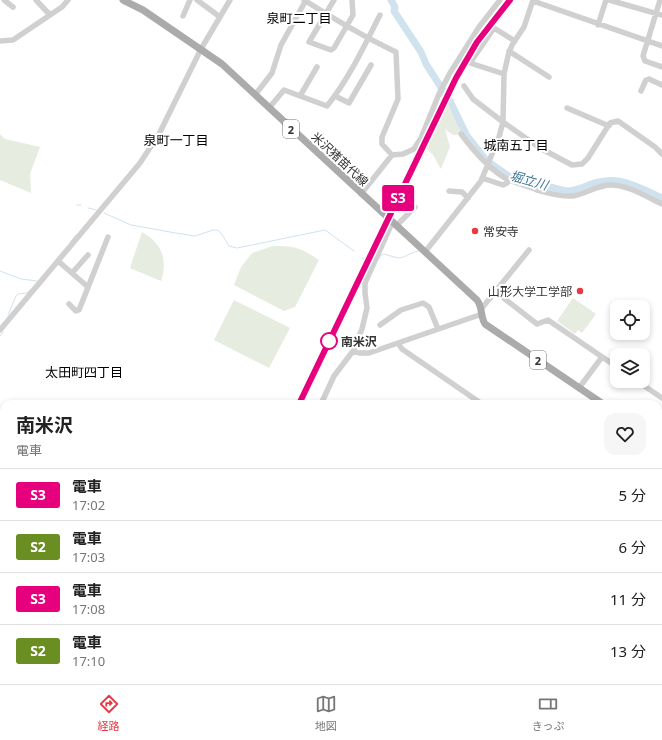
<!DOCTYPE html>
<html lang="ja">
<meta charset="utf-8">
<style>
:root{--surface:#fff;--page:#f6f6f6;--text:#222;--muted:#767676;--line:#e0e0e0;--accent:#e63946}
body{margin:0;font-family:"Noto Sans","Noto Sans JP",sans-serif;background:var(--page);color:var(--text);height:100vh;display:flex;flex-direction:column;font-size:15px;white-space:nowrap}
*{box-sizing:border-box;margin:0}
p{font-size:13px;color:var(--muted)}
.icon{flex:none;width:22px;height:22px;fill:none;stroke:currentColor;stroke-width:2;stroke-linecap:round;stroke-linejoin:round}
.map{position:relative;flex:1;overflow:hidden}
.sheet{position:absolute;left:0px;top:400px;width:662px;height:284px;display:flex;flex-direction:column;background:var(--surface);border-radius:12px 12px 0 0;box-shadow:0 2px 6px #0003}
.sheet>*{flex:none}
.badge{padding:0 8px;border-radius:3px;font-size:14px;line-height:26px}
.controls{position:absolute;left:610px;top:300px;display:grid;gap:8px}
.controls a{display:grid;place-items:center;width:40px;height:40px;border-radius:8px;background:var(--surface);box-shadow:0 2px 6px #0003;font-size:20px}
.map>.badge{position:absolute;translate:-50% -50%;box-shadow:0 0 0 2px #fff}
.round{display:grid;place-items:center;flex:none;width:42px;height:42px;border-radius:12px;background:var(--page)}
.summary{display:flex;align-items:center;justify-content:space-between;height:68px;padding:0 16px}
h1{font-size:19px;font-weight:700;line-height:30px}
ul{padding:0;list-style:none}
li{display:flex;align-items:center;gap:12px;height:52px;padding:0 16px;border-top:1px solid var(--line)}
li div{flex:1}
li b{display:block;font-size:15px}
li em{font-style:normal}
li .badge{min-width:44px;font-weight:700;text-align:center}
.dock{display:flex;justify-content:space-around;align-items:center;height:56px;border-top:1px solid var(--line);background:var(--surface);font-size:11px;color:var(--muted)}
.dock a{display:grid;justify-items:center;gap:2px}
.dock .selected{color:var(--accent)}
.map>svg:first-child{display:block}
.green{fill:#e6ecdf}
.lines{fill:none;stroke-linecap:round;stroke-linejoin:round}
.stream{stroke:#cfe2ee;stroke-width:1}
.river{stroke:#cfe2ee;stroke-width:7}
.minor{stroke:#d0d0d0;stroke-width:5.5}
.major{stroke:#ababab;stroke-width:7}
.rail{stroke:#888;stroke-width:1;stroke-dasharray:4 3;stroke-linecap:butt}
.line-casing{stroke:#fff;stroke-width:9}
.line{stroke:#e6007e;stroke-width:6}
.poi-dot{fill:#e63946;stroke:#fff;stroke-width:1.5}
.stop-dot{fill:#fff;stroke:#e6007e;stroke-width:2}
.labels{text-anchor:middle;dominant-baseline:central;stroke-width:4;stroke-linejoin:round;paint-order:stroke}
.shield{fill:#fff;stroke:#707070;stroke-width:1}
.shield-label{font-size:11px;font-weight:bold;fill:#333}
.street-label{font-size:12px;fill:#333;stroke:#fff}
.poi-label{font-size:12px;fill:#333;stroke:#fff;text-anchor:start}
.stop-label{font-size:12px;font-weight:bold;fill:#333;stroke:#fff;text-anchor:start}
.neighbourhood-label{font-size:13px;fill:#000;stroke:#fff}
.water-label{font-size:13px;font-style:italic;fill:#3f7597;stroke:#fff}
</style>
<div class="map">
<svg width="662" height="684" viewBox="0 0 662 684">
<rect width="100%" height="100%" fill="#fff"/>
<path class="green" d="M446,101c3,11 15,20 15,31l-4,3h-4l-8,-6 5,18 -9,22 -8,-14 -8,-8z
M0,134l5,5 35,8 -10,27 1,19 -31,-13z
M142,232c20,11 26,28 19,49l-31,-13z
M273,246c22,0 28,2 46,14l-24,47 -11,4 -50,-26 7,-18 11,-14z
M573,298l23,16 -14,19 -4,-3 -3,4 -18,-13z
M234,300l56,28 -21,40 -55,-28z"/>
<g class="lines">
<path class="stream" d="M77,205h4
M88,208l9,2
M104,213l27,12 39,7 25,4 18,-6h5l5,6 6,10 8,2 88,-18 29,21
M71,241l5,-6
M362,258l4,2
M379,259l1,-3 4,-2c22,7 15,3 34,-3
M0,271l21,8 16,2
M8,315l8,-19 2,-2 9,-1 4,-4
M0,336l3,-4"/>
<path class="river" d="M391,0l4,7 -1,4 27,41 5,12 18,28 1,5 4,2 18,37 19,24 24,17 56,14c12,0 22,-7 33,-9 23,-6 43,7 63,16"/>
<path class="minor" d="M4,0l9,7
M36,0l14,15
M197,0l23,17
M304,0c30,19 60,37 92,52l2,47 -16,38v7l10,11 11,-1 11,-5 7,-11 18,-44 11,-21 29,-46 21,-27
M334,0l-25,42 22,8 3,-2 19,-33 -1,-15
M609,0l53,15
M660,0l-17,56 2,5 17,6
M533,1l129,45
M183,16l7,-16
M598,25l8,-25
M0,41l13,-1 49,-33 6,-7
M509,51l40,26
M317,67l-17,29 27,10c22,-27 37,-60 53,-91
M504,74l-34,-11 24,-35 21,13
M464,86l9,13 30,23 37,26 32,17 10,-1 6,-6 22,-35 8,-2 37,26 7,7
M641,91l5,-11 3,-1 13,6
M255,95l17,-22 9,-28 25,-45
M335,96l14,7 22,-38
M269,108l15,-18 16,6
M567,108l42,18
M461,134c12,16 29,37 48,46 9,4 19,6 28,10 11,3 24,7 36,6 13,-2 24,-11 38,-11 17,0 36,12 51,19
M482,178l21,7 4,-2 2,-4
M449,191l13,1 6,6
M361,194l31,-39
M396,226l19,-19
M425,252l56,-71 18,-44 4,-15 1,-48 4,-18 4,-11 12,-18 9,-27
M58,261l30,26
M72,273l16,-18
M496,292l41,32 11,-4 69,47
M69,304l7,7 3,-1 29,-73
M482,308l47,-58
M380,325l21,-15 22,-7 6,4 9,22
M0,330l140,-167 19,-29 42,-85 29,-49
M398,343l4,6 80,55
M353,351l6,2h10l113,-39
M637,381l25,17
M579,388l23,-31
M321,404l13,-28 19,-25 9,-22 5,-21 -2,-15v-10l27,-60
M0,435l4,3
M0,467l4,-5
M0,475l4,4
M0,515l4,2
M658,524l4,-5
M0,544l4,-6
M658,590l4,-5
M658,622l4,4
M91,680l2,4
M201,680l2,4
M367,680l6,4
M638,680l6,4
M0,683l9,1
M20,684l14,-2 5,-2
M237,684l3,-4
M268,684l3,-4
M283,684v-4
M344,684l2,-4
M421,684l3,-4"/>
<path class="major" d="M123,0l20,10 79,54 255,236c6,8 3,16 8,24l118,80
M658,435l4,-5
M658,443l4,3"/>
<path class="rail" d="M299,404l157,-326 21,-37 34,-41
M165,684l2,-4"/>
</g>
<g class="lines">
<defs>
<path id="line" d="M299,404l157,-326 21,-36 33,-42"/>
</defs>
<use href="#line" class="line-casing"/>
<use href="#line" class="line"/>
</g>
<g class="poi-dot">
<circle cx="475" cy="231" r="4"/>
<circle cx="580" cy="291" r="4"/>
</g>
<circle class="stop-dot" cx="329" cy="341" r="8"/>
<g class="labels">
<g class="shield">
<rect x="283" y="120" width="16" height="18" rx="3"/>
<rect x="530" y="351" width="16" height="18" rx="3"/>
</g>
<g class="shield-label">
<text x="291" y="129">2</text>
<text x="538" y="360">2</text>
</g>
<g class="street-label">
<text transform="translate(340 159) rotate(43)">米沢猪苗代線</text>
</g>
<g class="poi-label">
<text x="483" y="231">常安寺</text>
<text x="572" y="291" text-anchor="end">山形大学工学部</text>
</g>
<g class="stop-label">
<text x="341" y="341">南米沢</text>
</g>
<g class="neighbourhood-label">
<text x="299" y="18">泉町二丁目</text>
<text x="176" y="140">泉町一丁目</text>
<text x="516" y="145">城南五丁目</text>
<text x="84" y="372">太田町四丁目</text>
</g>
<g class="water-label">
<text transform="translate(529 180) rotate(16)">堀立川</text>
</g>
</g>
</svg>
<div class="controls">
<a><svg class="icon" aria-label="locate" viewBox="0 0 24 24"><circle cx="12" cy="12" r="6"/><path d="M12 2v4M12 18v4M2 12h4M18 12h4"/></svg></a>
<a><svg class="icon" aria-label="layers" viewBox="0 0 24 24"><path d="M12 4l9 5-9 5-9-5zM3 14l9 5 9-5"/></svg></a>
</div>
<b class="badge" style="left:398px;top:198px;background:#e6007e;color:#fff">S3</b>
<section class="sheet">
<div class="summary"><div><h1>南米沢</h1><p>電車</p></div><a class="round"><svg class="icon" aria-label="heart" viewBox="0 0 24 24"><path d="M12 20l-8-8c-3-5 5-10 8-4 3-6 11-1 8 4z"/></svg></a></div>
<ul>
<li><span class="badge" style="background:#e6007e;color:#fff">S3</span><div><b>電車</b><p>17:02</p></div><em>5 分</em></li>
<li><span class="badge" style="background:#6b8e23;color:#fff">S2</span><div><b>電車</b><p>17:03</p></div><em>6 分</em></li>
<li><span class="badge" style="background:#e6007e;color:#fff">S3</span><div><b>電車</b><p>17:08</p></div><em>11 分</em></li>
<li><span class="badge" style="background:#6b8e23;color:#fff">S2</span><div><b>電車</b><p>17:10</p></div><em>13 分</em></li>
</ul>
</section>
</div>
<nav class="dock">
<a class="selected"><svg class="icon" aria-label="directions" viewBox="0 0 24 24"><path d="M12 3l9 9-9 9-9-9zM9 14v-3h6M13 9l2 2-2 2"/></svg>経路</a>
<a><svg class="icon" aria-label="map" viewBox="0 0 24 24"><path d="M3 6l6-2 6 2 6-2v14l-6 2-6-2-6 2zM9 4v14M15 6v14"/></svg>地図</a>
<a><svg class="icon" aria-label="tickets" viewBox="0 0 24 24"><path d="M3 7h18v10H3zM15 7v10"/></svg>きっぷ</a>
</nav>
